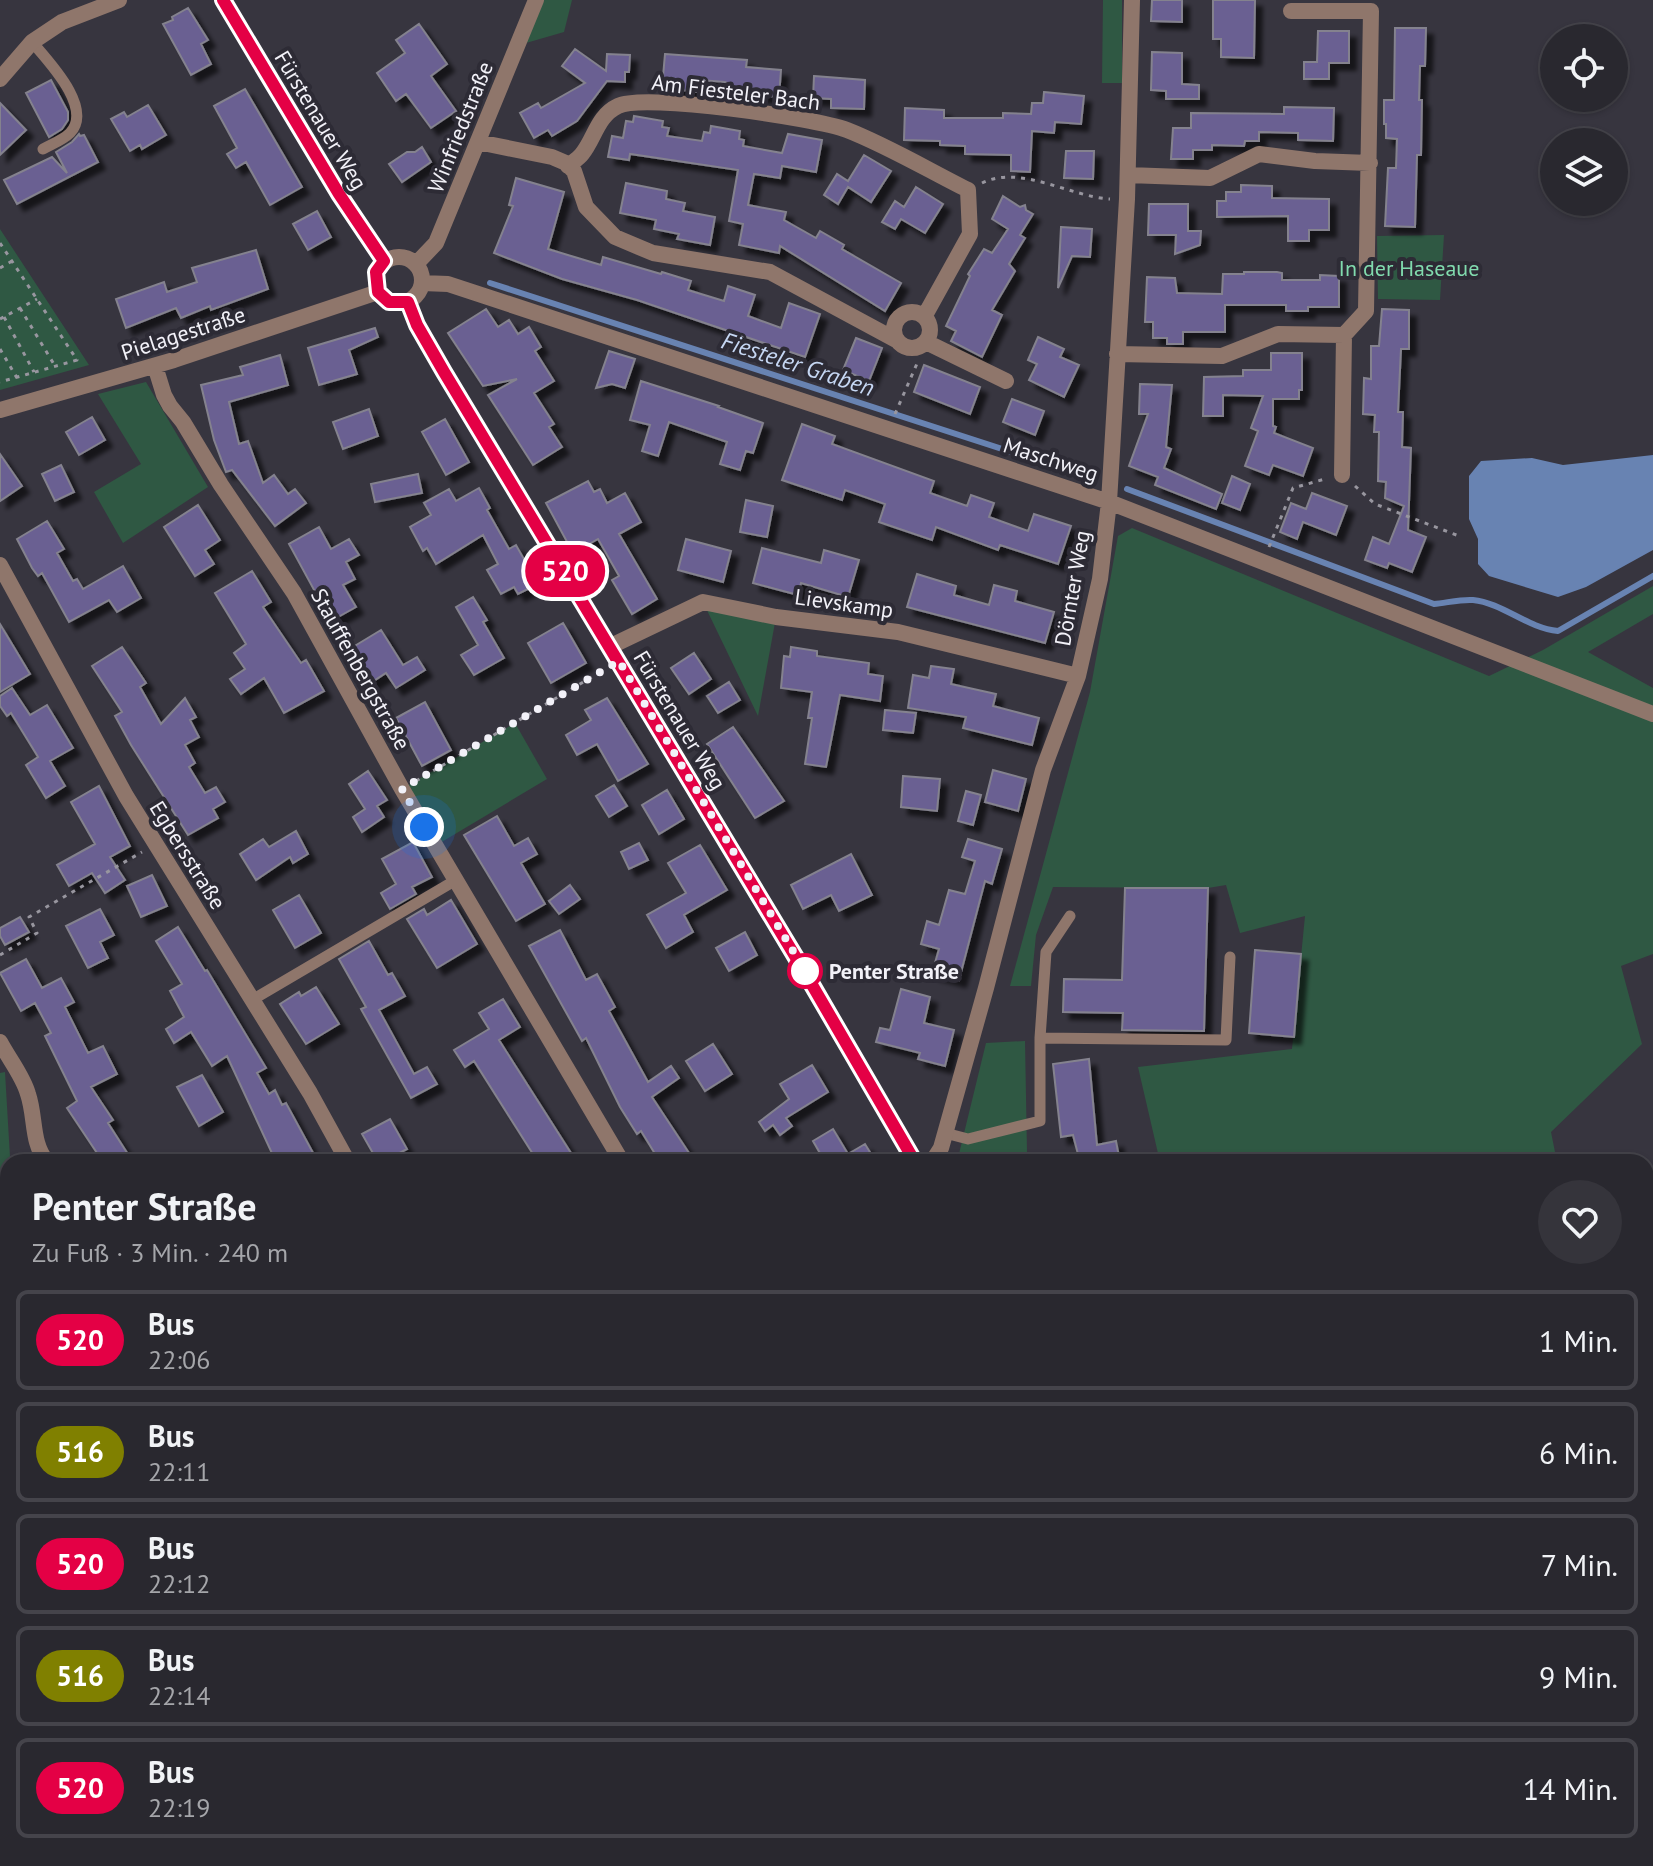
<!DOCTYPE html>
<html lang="de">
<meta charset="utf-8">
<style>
:root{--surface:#29282f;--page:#35343b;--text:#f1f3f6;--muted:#a5a6aa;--line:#45444b}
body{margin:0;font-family:"PT Sans",sans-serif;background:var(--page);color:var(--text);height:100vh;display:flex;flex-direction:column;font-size:30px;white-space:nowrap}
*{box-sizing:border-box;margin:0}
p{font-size:26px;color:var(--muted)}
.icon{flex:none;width:44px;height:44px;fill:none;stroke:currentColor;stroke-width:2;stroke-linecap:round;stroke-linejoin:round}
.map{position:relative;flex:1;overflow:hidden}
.details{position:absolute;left:0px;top:1154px;width:1654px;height:712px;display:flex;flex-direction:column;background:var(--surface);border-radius:24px 24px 0 0;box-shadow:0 2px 6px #0004,0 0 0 2px var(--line)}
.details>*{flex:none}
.badge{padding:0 16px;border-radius:26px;font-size:28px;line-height:52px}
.buttons{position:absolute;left:1540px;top:24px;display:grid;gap:16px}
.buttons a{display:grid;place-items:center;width:88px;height:88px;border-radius:50%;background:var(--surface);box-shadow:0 2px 6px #0004,0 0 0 2px var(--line);font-size:40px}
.you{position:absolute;width:40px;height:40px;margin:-20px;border:6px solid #fff;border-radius:50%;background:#1a73e8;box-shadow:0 0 0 12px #1a73e833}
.map>.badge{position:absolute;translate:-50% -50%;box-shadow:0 0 0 4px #fff}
.round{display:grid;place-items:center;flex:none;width:84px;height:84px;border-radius:42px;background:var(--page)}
.headline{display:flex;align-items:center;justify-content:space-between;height:136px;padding:0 32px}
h1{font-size:38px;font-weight:600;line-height:60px}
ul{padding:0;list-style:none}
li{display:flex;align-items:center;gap:24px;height:100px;margin:0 16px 12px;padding:0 16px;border:4px solid var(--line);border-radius:12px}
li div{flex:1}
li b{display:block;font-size:30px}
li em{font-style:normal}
li .badge{min-width:88px;font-weight:700;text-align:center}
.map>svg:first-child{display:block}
.green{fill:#2f5843}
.water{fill:#6883b2}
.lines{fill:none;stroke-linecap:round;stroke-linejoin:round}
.stream{stroke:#6883b2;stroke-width:6}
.building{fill:#6a6092;stroke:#84828e;stroke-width:2;filter:url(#shadow)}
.path{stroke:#98969f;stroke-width:3;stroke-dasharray:4 6;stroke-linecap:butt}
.lane{stroke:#8f766b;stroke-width:11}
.street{stroke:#8f766b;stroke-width:16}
.line-casing{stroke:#fff;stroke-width:18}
.line{stroke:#e40045;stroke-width:12}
.walk{stroke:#f2f1f8;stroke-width:8;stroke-dasharray:0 14.4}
.stop-dot{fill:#fff;stroke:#e40045;stroke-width:4}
.labels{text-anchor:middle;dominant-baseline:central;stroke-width:8;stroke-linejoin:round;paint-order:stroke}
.street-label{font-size:22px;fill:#f2f1f8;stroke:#2d2b35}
.park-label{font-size:22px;fill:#81dbae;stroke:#2d2b35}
.stop-label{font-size:22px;font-weight:bold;fill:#f2f1f8;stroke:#2d2b35;text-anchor:start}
.water-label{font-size:24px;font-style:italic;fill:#c6d7f3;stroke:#2d2b35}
</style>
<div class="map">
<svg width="1653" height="1866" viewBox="0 0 1653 1866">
<defs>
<filter id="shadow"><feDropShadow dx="7" dy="7" stdDeviation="2" flood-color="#0009"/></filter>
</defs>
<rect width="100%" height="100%" fill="#37353f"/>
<path class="green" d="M544,0h28l-8,32 -38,11z
M1103,0h19v83h-20z
M0,229l89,136 -89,25z
M1444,235l-4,65 -62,-1 -1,-63z
M146,382l62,105 -85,56 -29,-51 47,-28 -43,-70z
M1132,528l357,148 54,-26 110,-64v28l-65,38 65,36v266l-32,12 21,78 -91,88 6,30h-397l-22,-95 154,-18 13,-133 -65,17 -14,-48 -18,3 -155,-1 -17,48 -5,51h-21l80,-294 28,-156z
M703,602l73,15 -18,99z
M515,723l32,56 -112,67 -33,-57z
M1025,1041l2,111 6,10h-76l29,-119z
M5,1072l5,85 2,5h-4v264l-8,-21v-332z
M8,1519v128l-8,-31v-88z
M8,1719v139h166l-34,8h-140v-145z
M1230,1858h171l-9,8h-171z"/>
<path class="water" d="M1653,455v95l-67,37 -28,10 -69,-21 -11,-12v-25l-9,-20v-43l12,-15 51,-3 31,7z"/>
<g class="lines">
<path class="stream" d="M490,283l605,196
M1127,489l307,115c12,-1 27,-5 39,-4 30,3 54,28 85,31l95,-55"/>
</g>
<path class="building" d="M1152,0h30v22l-31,-1z
M1213,0h42l-1,58 -33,-1v-18h-8z
M188,8l20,32 -7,4 10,20 -20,11 -28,-51 10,-4 -1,-3z
M419,24l28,40 -16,12 25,35 -25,17 -25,-34 -10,7 -19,-28 28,-20 -9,-13z
M1395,28h31l-1,38h-5l-1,34h3l-1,55h-4l-2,72 -30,-1 3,-58h8l1,-29 -11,-1v-14h-2v-24h10z
M1318,31h31v32h-20v16h-25v-17h13z
M575,49l31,22 1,-17 23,1 -1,17h-4v10l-18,-1 -30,40 -25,15 -4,-6 -14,8 -14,-25 18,-10 3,5 44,-25 -23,-17z
M1152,52l30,1v31l17,1v14h-33v-8l-15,-1z
M665,54l82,6 -1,7 35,3 -2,27 -37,-3 1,-3 -18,-9 -25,-2 -1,12 -37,-4z
M814,76l51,4 -1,29 -33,-1v-9l-18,-1z
M51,80l17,32v8l-6,9 -13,8 -23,-44z
M245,89l57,98 -32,18 -24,-43 -10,6 -9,-14 10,-6 -23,-42z
M1044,92l40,4 -3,28 -26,-2 -1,11 -22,-2 -2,41 -19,-1v-16l-46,-1v-8l-25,-1v-4l-36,-1 1,-32 39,2v8h59v-5l28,1 1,-11h11z
M0,103l26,27 -26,25z
M148,105l18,30 -24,14 -2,-4 -10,6 -19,-32 13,-7 3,5z
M1284,107l50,1 -1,33 -35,-1v-7l-39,-1v9h-14l-1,5 -32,-1v5h-19v9h-22l2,-31h18v-15l93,1z
M634,116l29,5 -1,6 7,1 -2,8 35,5 2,-9 6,1 1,-7 29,5 -1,8 5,1 -1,6 39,7 6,-19 34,6 -6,32 -34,-6 -2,12 -26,-4 -6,31 38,7 -2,8 32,18 4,-7 24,14 -2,4 59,34 -16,28 -105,-65 -1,7 -40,-8 4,-21 -14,-3 9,-51 -108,-16 -1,6 -21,-3 4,-21 11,2 3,-17 7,1z
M79,134l1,2 4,-1 14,27 -81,42 -13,-24 48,-23 15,16 -11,-21 16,-10z
M422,147l9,15 -29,20 -13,-18 18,-12h8z
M1066,151h28l-1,28 -29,-1z
M864,155l27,16 -20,31 -23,-15 -10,17 -14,-9 13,-21 11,7z
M516,178l48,14 -16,57 53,16 2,-8 58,17 1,-2 29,9 -3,9 36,11 4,-15 27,9 -7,21 33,12 8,-25 31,11 -15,43 -168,-57 -75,-21 -68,-26 19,-47 -4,-1z
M626,183l41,8 -1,8 19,4 -2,8 32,6 -5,28 -33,-6 2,-5 -25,-5 2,-9 -36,-7z
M1241,185l31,1v12l57,1v31h-20v11h-21v-25l-71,1v-16h9v-9h15z
M916,187l27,17 -18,29 -24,-14 -6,10 -13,-7 13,-21 9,6z
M1003,196l17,11 5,-2 1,5 7,4 -13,21 5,3 -16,26 6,7 -23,39 10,5 -20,42 -31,-16 5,-10 -10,-5 24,-50 -2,-2 16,-25 8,4 16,-24 -16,-10z
M1149,204h39v27h13l-1,14 -25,9 1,-19h-28z
M317,211l14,26 -23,13 -15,-26z
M1061,227l31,2 -2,28 -18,-1 -14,32z
M256,250l12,39 -57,21 -1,-4 -29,12 -5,-10 -50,20 -10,-29 48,-17 3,10 30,-10 -5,-14z
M1244,272h33l5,1v7h38v-5l19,1v31h-31v4h-22v-6h-61v27h-42v12h-16v-6h-14v-16h-8l2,-45 28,1 2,15 45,1 1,-20h21z
M486,309l12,18 11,-7 9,14 11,-7 12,20 -6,4 19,30 -20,12 20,31 -5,3 13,20 -29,18 -45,-70 29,-16 -34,7 -35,-53z
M1382,309l27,1v39h-8l-3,63h5l-1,35 9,1 -3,82 18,7 -14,35 -23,-9 -2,5 -22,-8 8,-23 16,7 15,-38 -19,-8 1,-16 -8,-1 1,-49h-5l1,-17 -12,-1 1,-36 7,1v-33h8z
M375,328l3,9 -29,13 8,24 -38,11 -11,-37z
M1038,337l26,12 -4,8 19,8 -15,32 -35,-17 8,-16 -9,-4z
M856,338l26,10 -13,33 -26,-11z
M609,351l26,8 -10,29 -13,-4 -16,4z
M1271,353h31v37h-3v9h-26v27l3,1 -2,6 39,15 -10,28 -30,-11 -4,10 -24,-9 13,-35 -7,-3 12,-32 -40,-1v21h-20l1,-39 39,-1v-6h28z
M280,355l8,30 -59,17 10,42 9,-3 15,42 11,-8 14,19 7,-5 11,14 -31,23 -43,-56 -6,2 -12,-32 -13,-55 42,-10 -3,-8z
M924,365l56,22 -10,27 -56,-22z
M641,381l78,25 -1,1 45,16 -10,30 -7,-2 -6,19 -20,-6 7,-22 -58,-20 -11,34 -16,-5 8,-26 -20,-5z
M1140,384l32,1 -6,62 5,2 -7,19 58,26 -6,15 -61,-24 3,-8 -29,-11 19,-52h-9z
M1012,399l32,12 -9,24 -32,-13z
M369,409l9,27 -35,13 -10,-27z
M92,417l13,23 -26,15 -13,-23z
M445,419l24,43 -23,13 -24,-43z
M802,424l33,12 -3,8 102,37 -4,12 37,13 4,-11 23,8 -5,14 39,14 6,-17 37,12 -13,38 -58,-19 -2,5 -62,-23 -4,13 -53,-18 6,-18 -40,-14 -3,10 -60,-20z
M0,454l22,32 -22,15z
M61,465l13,27 -19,9 -13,-27z
M418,474l4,19 -47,9 -4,-18z
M1232,476l18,8 -10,26 -18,-7z
M588,481l6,11 6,-3 7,14 18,-10 16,29 -22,12 38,65 -25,15 -20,-34 7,-4 -21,-37 -25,14 -27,-50z
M479,488l11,20 -3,2 22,39 7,-4 22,39 -20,10 -4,-7 -13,7 -14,-24 11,-6 -15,-29 -47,29 -9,-16 -4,3 -13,-24 21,-12 -7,-12 25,-14 7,12z
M1312,493l35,13 -11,29 -33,-13 -6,17 -17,-7 11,-29 15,6z
M746,500l27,6 -6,31 -27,-5z
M198,505l22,35 -15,10 9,14 -19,12 -31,-49z
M47,521l17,28 -7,4 16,28 4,-2 6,10 40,-23 18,32 -24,14 -8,-12 -40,22 -27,-49 -4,3 -6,-8 -15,-29z
M319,527l12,22 18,-10 10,16 -13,7 9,17 -12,6 13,22 -25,14 -42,-77z
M686,539l45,12 -8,31 -45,-12z
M762,548l59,15 3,-13 35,10 -11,37 -47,-14 -3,12 -45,-12z
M252,571l19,31 -8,5 38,56 5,-3 18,31 -40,22 -20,-35 -23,16 -11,-15 15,-10 -11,-16 12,-9 -31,-51z
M917,574l39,12 -2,9 35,10 5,-20 23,6 -2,10 39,11 -9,31 -138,-36z
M473,597l14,23 -4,2 21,36 -30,17 -13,-20 17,-10 -22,-38z
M563,623l23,40 -35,20 -23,-40z
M0,624l30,50 -30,18z
M381,630l22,35 14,-8 8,13 -29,18 -10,-15 -17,11 -21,-34z
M122,647l24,36 -6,4 21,37 24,-26 11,19 -6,3 9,17 -14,8 10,18 -6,4 16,26 11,-6 9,15 -12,7 5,9 -30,17 -57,-90 -16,-29 7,-4 -30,-46z
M791,647l26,4v5l52,7 -1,11 15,2 -3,25 -40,-6 -14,72 -21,-3 7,-46h-4l4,-26 -31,-4 3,-32 6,1z
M694,653l17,26 -22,15 -18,-26z
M931,666l23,3 -3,15 45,10 -3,12 46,12 -7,27 -69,-17 3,-11 -58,-9 5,-33 16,3z
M729,682l11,18 -22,13 -11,-17z
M12,688l18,27 17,-10 26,43 -23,13 15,25 -19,12 -20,-33 12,-8 -27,-44 -4,3 -7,-10v-10z
M607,698l41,66 -30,17 -21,-37 -20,11 -11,-20 25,-15 -6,-10z
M425,702l26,48 -29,16 -26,-48z
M885,710l31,3 -3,20 -30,-3z
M733,727l51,74 -29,17 -48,-74z
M993,770l33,9 -8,32 -33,-9z
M368,771l19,29 -10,6 7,11 -22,15 -9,-15 12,-8 -16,-25z
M903,776l37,3 -3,32 -36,-4z
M614,785l13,21 -18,11 -13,-21z
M99,786l31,60 -20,11 15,23 -20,13 -13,-20 -23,13 -12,-21 38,-21 -24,-42z
M667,790l17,29 -25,15 -17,-29z
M966,791l15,4 -8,30 -15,-4z
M497,816l17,30 14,-8 9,16 -16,9 24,41 -29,17 -52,-86z
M296,831l12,23 -15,9 -3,-6 -34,23 -16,-26 23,-15 6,8z
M968,839l34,10 -10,35 -7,-3 -26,99 -27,-7 7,-24 -18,-5 6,-23 12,4 10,-35 16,4 10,-33 -13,-4z
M413,842l19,35 -20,10 4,7 -26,15 -9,-16 15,-9 -14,-25z
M639,843l9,17 -19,9 -8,-17z
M700,845l27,45 -43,25 9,17 -27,16 -19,-33 39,-22 -18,-30z
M851,854l21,41 -33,16 -8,-16 -28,14 -12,-24z
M152,875l15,31 -26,11 -14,-31z
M570,885l10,14 -21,15 -10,-13z
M1125,888h83l-4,143 -82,-1 1,-17 -60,-1 1,-33 58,1z
M299,895l22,38 -26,15 -22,-38z
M451,900l26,44 -40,24 -30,-49 17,-10 3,6z
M100,909l14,26 -14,7 8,16 -20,10 -22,-42z
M20,917l9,15 -24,13 -5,-9v-8z
M178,927l27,44 2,-1 59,98 -9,5 12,21 6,-4 7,15 4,-2 32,59h-42l-49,-106 -15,10 -21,-34 -17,11 -8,-14 18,-12 -14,-26 12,-7 -26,-43z
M560,930l26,50 11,-6 18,33 -6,4 39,71 23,-16 8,12 -27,19 43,65h-35l-19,-31 -4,3 -17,-27 -34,-69 -4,3 -53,-95z
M745,932l12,23 -28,16 -13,-23z
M369,941l19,34 4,-2 13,23 -26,14 35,64 13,-7 10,17 -26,14 -50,-89 5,-2 -27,-48z
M1255,950l46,4 -7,83 -45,-4z
M26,959l16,29 19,-10 13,24 -9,5 23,46 15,-7 14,28 -26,13 22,33 -5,3 25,39h-30l-36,-54 10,-7 -32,-65 6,-3 -16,-30 -14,8 -21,-38z
M316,987l23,37 -33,20 -26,-40 19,-12 2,4z
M901,989l29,8 -6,26 30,7 -9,36 -27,-7 2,-6 -44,-11 4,-14 10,2z
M503,999l17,28 -21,13 72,113 -14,9h-19l-64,-101 -9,6 -11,-17 35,-21 -10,-16z
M713,1044l19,30 -27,17 -19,-30z
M1089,1059l8,86 19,-4 4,21h-40l-7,-27 -12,2 -8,-73z
M812,1065l16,27 -42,26 6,8 -12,9 -7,-10 -8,6 -6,-9 30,-23 -9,-15z
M202,1075l21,37 -24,14 -22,-39z
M390,1119l17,30 -24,13h-5l-16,-28z
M833,1129l15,25 17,-10 11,18h-51l-12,-21z"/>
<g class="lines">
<path class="path" d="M982,183c38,-19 89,14 128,16
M0,243l77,117 -77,22
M0,268l12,-7
M20,308l35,58
M4,317l30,55
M0,319l37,-20
M0,349l17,29
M895,414l24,-55
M1355,486l20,18 84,32
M1269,547l24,-59 32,-9
M416,781l186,-110
M0,955l37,-22 -8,-16 113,-65
M0,1220l8,-17
M0,1405l8,21"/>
<path class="lane" d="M32,42c16,19 62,66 38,91 -7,7 -18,11 -27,16
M252,1000l204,-120
M1040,1038l6,-86 24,-36
M945,1133l23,6 72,-18v-83l186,2 4,-83"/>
<path class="street" d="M223,0l116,194 45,67
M1291,11h80l-5,300 -22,24
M0,79l32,-37 30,-20 57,-22
M478,142l74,15 14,6 8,8 12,36 29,30 38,16 117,19 126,68
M568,166c5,-4 11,-8 14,-12 13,-16 15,-38 36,-48 26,-13 198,12 229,24 41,16 81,40 121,60l2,44 -46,83
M1128,175l82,3 49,-24 56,7 55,2
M376 280a23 23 0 1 1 46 0a23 23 0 1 1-46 0Z
M416,264l20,-21 100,-243
M422,283l26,1 661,218 544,212
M408,302l9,23 27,47 360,599 111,191
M894 330a18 18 0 1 1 36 0a18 18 0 1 1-36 0Z
M926,342l80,39
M1117,354l105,2 56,-22 66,1
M155,366l9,29 6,11 13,16 38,63 73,108 108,196 220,373
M0,410l174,-50 204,-68
M1342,475l2,-140
M0,565l126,231 184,297 38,69
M611,646l92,-44 73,15 122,15 180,44
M0,1042c9,17 23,34 28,52 8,24 3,49 19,68
M932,1162l9,-14 45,-160 57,-218 35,-94 22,-97 9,-77 18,-303 5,-199
M0,1811l8,-1
M821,1858l7,8
M1524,1858l7,8
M394,1866l1,-8
M602,1866l7,-8
M1086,1866l9,-8"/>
</g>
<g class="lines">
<defs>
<path id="line" d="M223,0l116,194 45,67 -8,11 2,20 11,10h19l9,23 27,47 360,599 111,191"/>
</defs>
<use href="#line" class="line-casing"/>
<use href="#line" class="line"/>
<path class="walk" d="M424,827l-22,-38 217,-128 186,310"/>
</g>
<circle class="stop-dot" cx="805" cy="971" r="16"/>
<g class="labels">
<g class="street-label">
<text transform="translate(736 92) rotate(7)">Am Fiesteler Bach</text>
<text transform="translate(321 120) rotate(59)">Fürstenauer Weg</text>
<text transform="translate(460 127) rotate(-68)">Winfriedstraße</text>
<text transform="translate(183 333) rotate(-18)">Pielagestraße</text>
<text transform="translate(1051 459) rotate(18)">Maschweg</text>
<text transform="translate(1072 588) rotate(-80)">Dörnter Weg</text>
<text transform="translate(844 603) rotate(8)">Lievskamp</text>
<text transform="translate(361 669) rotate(61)">Stauffenbergstraße</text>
<text transform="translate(680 720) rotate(59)">Fürstenauer Weg</text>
<text transform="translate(188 855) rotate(58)">Egbersstraße</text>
</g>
<g class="park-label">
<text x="1409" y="268">In der Haseaue</text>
</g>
<g class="stop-label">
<text x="829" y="971">Penter Straße</text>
</g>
<g class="water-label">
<text transform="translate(798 364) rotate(18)">Fiesteler Graben</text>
</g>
</g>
</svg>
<div class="buttons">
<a><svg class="icon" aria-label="locate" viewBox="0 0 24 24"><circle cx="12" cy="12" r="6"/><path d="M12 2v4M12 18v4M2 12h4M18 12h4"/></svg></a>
<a><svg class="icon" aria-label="layers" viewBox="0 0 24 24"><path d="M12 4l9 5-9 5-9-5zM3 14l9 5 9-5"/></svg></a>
</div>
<div class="you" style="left:424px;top:827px"></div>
<b class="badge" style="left:565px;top:571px;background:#e40045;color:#fff">520</b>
<section class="details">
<div class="headline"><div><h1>Penter Straße</h1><p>Zu Fuß · 3 Min. · 240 m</p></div><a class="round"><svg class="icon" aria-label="heart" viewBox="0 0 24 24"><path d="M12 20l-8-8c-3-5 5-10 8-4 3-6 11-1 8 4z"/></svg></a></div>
<ul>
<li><span class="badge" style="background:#e40045;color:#fff">520</span><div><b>Bus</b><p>22:06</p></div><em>1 Min.</em></li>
<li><span class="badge" style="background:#808000;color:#fff">516</span><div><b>Bus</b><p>22:11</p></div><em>6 Min.</em></li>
<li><span class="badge" style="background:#e40045;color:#fff">520</span><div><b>Bus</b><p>22:12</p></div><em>7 Min.</em></li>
<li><span class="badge" style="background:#808000;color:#fff">516</span><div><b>Bus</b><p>22:14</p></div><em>9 Min.</em></li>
<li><span class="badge" style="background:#e40045;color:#fff">520</span><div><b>Bus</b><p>22:19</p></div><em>14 Min.</em></li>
</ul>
</section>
</div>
